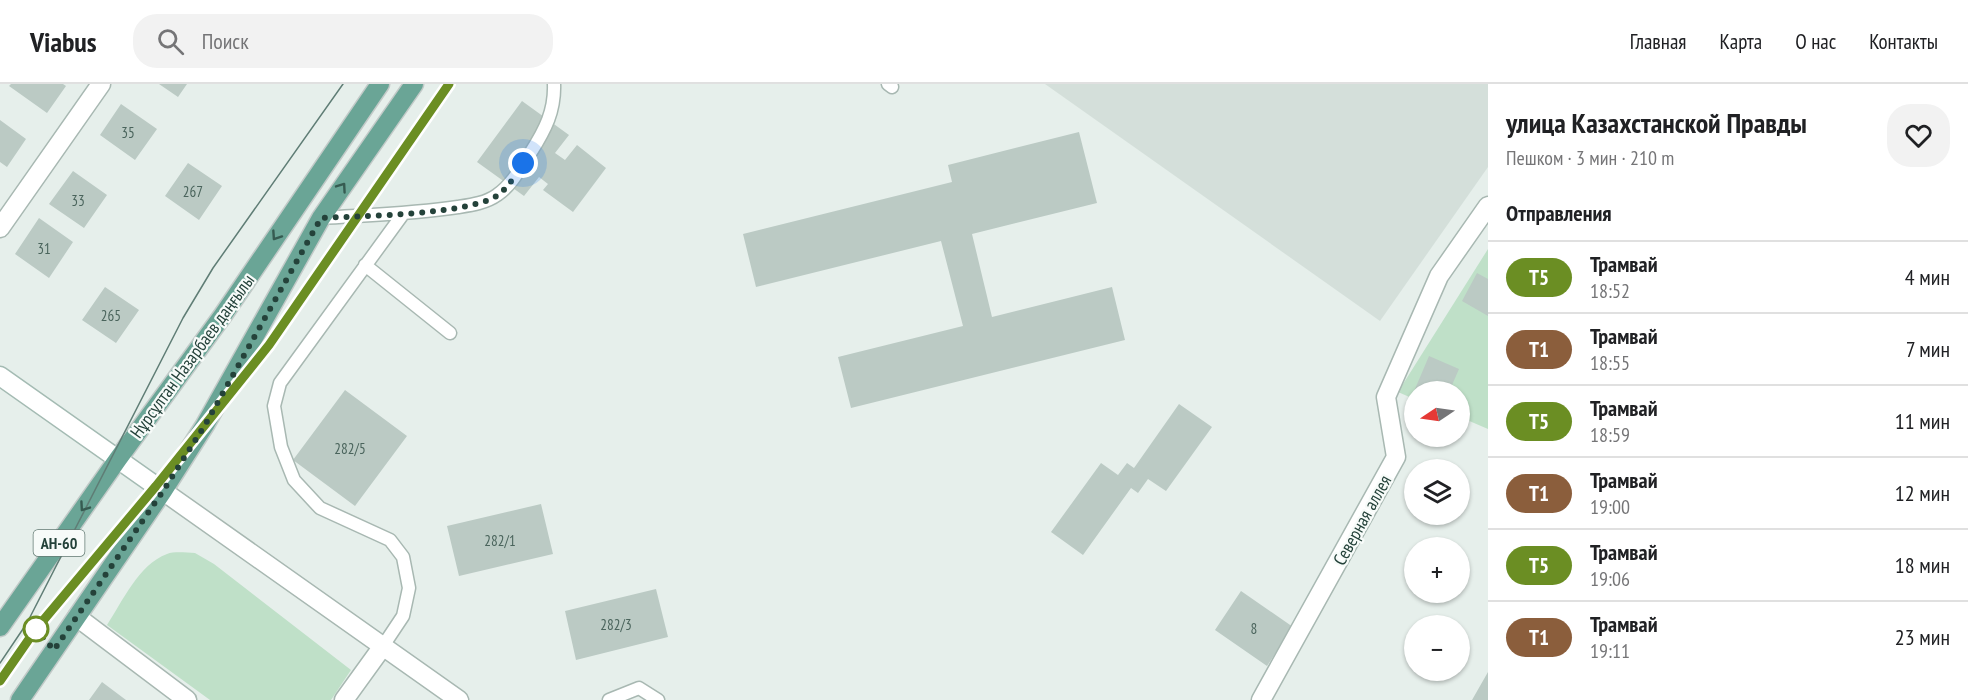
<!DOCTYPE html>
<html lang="ru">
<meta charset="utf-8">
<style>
:root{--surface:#fff;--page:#f2f2f2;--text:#202124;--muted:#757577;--line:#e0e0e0}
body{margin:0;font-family:"PT Sans Narrow",sans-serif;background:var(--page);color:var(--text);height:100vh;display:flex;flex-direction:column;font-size:22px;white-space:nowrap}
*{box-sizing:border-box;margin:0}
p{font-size:20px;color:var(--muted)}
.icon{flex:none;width:33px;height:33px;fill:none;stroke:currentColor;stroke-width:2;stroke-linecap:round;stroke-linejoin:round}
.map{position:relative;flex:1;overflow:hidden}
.side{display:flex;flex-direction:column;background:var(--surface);width:480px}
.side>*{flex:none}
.badge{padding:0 12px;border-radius:20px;font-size:21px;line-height:39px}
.needle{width:39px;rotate:257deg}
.buttons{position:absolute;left:1404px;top:297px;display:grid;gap:12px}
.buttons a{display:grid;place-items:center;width:66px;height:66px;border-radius:50%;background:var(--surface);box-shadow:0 2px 4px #0004;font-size:30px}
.you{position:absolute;width:30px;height:30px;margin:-15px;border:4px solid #fff;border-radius:50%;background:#1a73e8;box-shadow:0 0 0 9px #1a73e833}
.map>.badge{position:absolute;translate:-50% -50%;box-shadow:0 0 0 3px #fff}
h2{padding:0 18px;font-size:22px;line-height:54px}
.round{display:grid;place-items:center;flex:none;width:63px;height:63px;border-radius:24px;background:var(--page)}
.summary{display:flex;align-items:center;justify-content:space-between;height:102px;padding:0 18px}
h1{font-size:28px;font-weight:700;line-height:45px}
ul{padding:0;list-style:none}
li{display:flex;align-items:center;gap:18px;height:72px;padding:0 18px;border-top:2px solid var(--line)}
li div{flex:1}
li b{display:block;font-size:22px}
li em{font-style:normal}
li .badge{min-width:66px;font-weight:700;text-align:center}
header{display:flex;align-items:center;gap:36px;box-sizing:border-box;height:84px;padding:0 30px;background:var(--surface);border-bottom:2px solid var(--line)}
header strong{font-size:28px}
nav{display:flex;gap:33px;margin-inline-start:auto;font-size:21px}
.search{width:420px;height:54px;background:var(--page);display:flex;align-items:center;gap:15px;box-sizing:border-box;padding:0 21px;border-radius:24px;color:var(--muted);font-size:22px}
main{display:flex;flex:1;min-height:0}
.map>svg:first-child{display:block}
.built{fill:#d4dfda}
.green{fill:#bfe0c8}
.building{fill:#bbcac4}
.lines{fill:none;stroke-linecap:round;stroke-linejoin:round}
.service-casing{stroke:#a8b8b2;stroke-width:15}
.minor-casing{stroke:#a8b8b2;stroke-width:21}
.tertiary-casing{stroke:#a8b8b2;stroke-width:21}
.secondary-casing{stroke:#a4bbb3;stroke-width:21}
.primary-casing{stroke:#c2cac8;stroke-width:21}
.service{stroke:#fff;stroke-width:12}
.minor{stroke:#fff;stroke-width:18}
.tertiary{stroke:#fff;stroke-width:18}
.secondary{stroke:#fff;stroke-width:18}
.primary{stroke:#6aa596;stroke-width:18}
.tram{stroke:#5f7d75;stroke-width:1.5}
.oneway{stroke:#365b51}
.line-casing{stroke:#fff;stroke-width:14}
.line{stroke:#6b8e23;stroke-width:9}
.walk{stroke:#24423a;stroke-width:6;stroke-dasharray:0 10.8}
.stop-dot{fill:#fff;stroke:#6b8e23;stroke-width:3}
.labels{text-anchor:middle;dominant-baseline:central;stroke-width:4.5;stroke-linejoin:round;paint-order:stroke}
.number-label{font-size:15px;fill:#4a645c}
.shield{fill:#f7fbf9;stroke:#637a73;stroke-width:1.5}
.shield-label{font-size:16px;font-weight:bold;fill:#24423a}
.street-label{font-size:18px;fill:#24423a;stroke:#f7fbf9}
</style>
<header>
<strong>Viabus</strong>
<div class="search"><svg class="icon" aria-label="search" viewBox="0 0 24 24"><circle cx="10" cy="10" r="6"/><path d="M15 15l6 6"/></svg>Поиск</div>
<nav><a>Главная</a><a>Карта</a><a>О нас</a><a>Контакты</a></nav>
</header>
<main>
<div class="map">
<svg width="1488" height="616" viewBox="0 0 1488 616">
<rect width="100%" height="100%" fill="#e6efeb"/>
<path class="built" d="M1045,0h443v83l-108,154z"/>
<path class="green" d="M1488,165v180l-28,-12v-25h-46v7l-16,-7z
M195,469l19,11 137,106 -20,30h-121l-103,-75c16,-24 31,-60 60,-71 8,-3 20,-1 28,-1z"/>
<path class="building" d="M11,0h52l3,2 -19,27 -38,-27z
M159,0h28l-9,13z
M522,17l47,34 -14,18 10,7 12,-15 29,23 -33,44 -30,-22 5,-6 -9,-7 -15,19 -47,-34z
M121,20l36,25 -22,31 -35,-25z
M0,36l26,19 -19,28 -7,-5z
M1079,48l18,71 -125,31 20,83 120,-30 13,53 -274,68 -13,-51 125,-31 -22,-85 -185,46 -13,-53 209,-52 -4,-17z
M188,79l34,23 -23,34 -34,-24z
M73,87l34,24 -23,33 -35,-24z
M39,134l34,24 -24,36 -34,-24z
M1477,189l11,6v37l-26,-15z
M105,203l34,23 -23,33 -34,-23z
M1429,272l30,13 -10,23h-27l-7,-3z
M345,306l62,46 -52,70 -62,-46z
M1179,320l33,23 -46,64 -18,-12 -10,14 -7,-5 -48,67 -32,-23 50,-69 17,12 9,-12 7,5z
M541,420l12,50 -94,22 -12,-50z
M656,505l12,48 -92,23 -11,-49z
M1241,507l52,36 -26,39 -52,-36z
M1488,588v28h-16z
M102,598l24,18h-37z"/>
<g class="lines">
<defs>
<path id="service" d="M888,0l4,3
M321,134c45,-3 91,-4 137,-11 13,-2 28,-4 39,-12 15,-10 24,-28 34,-43 14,-22 24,-41 23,-68
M365,181l85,68
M383,562l20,-30 6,-28 -6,-31 -13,-17 -70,-32 -26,-28 -13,-33 -7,-41 6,-23 123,-169
M609,616l30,-12 19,12"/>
<path id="minor" d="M0,144l101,-144
M77,533l110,83
M344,616l39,-54
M1261,616l135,-243 -10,-60 53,-121 49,-70"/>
<path id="tertiary" d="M163,407l296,209"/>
<path id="secondary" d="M0,292l163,115"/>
<path id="primary" d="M0,543l118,-168 105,-144 157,-231
M20,616l143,-209 42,-66 116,-207 93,-134"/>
</defs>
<use href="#service" class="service-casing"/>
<use href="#minor" class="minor-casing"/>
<use href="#tertiary" class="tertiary-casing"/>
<use href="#secondary" class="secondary-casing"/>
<use href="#primary" class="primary-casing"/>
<use href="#service" class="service"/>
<use href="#minor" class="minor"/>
<use href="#tertiary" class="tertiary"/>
<use href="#secondary" class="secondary"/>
<use href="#primary" class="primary"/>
<path class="tram" d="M0,579l27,-40 156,-305 30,-50 130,-184
M0,597l36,-52 120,-143 113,-141 180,-261"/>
</g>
<defs><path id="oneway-chevron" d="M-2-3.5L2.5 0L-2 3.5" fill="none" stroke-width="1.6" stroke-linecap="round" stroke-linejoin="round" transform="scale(1.5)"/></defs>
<g class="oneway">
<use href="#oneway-chevron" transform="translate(342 103) rotate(-55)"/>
<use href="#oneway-chevron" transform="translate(276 152) rotate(124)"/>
<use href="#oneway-chevron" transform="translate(84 423) rotate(125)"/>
</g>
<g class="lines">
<defs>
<path id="line" d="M0,597l36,-52 120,-143 113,-141 180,-261"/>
</defs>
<use href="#line" class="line-casing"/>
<use href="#line" class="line"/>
<path class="walk" d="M36,545l18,21 109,-159 42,-66 116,-207c37,-2 149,-3 177,-23 11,-8 18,-21 25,-32"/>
</g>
<circle class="stop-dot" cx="36" cy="545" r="12"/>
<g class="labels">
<g class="number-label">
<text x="128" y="48">35</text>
<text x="193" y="107">267</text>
<text x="78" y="116">33</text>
<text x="44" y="164">31</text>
<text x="111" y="231">265</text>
<text x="350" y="364">282/5</text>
<text x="500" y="456">282/1</text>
<text x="616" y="540">282/3</text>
<text x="1254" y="544">8</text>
</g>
<rect class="shield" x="33.5" y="446" width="51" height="26" rx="4.5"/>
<g class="shield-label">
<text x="59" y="459">АН-60</text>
</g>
<g class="street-label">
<text transform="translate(192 272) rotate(-54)">Нұрсұлтан Назарбаев даңғылы</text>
<text transform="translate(1362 436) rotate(-61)">Северная аллея</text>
</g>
</g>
</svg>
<div class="buttons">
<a><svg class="needle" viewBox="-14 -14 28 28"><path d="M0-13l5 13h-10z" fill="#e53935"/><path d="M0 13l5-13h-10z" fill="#757577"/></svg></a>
<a><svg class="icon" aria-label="layers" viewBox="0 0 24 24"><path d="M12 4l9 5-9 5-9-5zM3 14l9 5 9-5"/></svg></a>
<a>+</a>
<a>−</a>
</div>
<div class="you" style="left:523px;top:79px"></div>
</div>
<section class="side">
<div class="summary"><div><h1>улица Казахстанской Правды</h1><p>Пешком · 3 мин · 210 m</p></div><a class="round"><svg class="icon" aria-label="heart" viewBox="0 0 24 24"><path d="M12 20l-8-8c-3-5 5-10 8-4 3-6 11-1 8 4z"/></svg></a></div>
<h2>Отправления</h2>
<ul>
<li><span class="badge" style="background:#6b8e23;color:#fff">T5</span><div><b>Трамвай</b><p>18:52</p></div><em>4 мин</em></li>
<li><span class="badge" style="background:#8b5e3c;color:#fff">T1</span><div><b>Трамвай</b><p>18:55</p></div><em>7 мин</em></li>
<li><span class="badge" style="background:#6b8e23;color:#fff">T5</span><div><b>Трамвай</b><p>18:59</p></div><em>11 мин</em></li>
<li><span class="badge" style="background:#8b5e3c;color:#fff">T1</span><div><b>Трамвай</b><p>19:00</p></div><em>12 мин</em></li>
<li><span class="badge" style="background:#6b8e23;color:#fff">T5</span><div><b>Трамвай</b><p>19:06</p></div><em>18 мин</em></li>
<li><span class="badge" style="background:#8b5e3c;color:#fff">T1</span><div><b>Трамвай</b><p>19:11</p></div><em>23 мин</em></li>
</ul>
</section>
</main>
